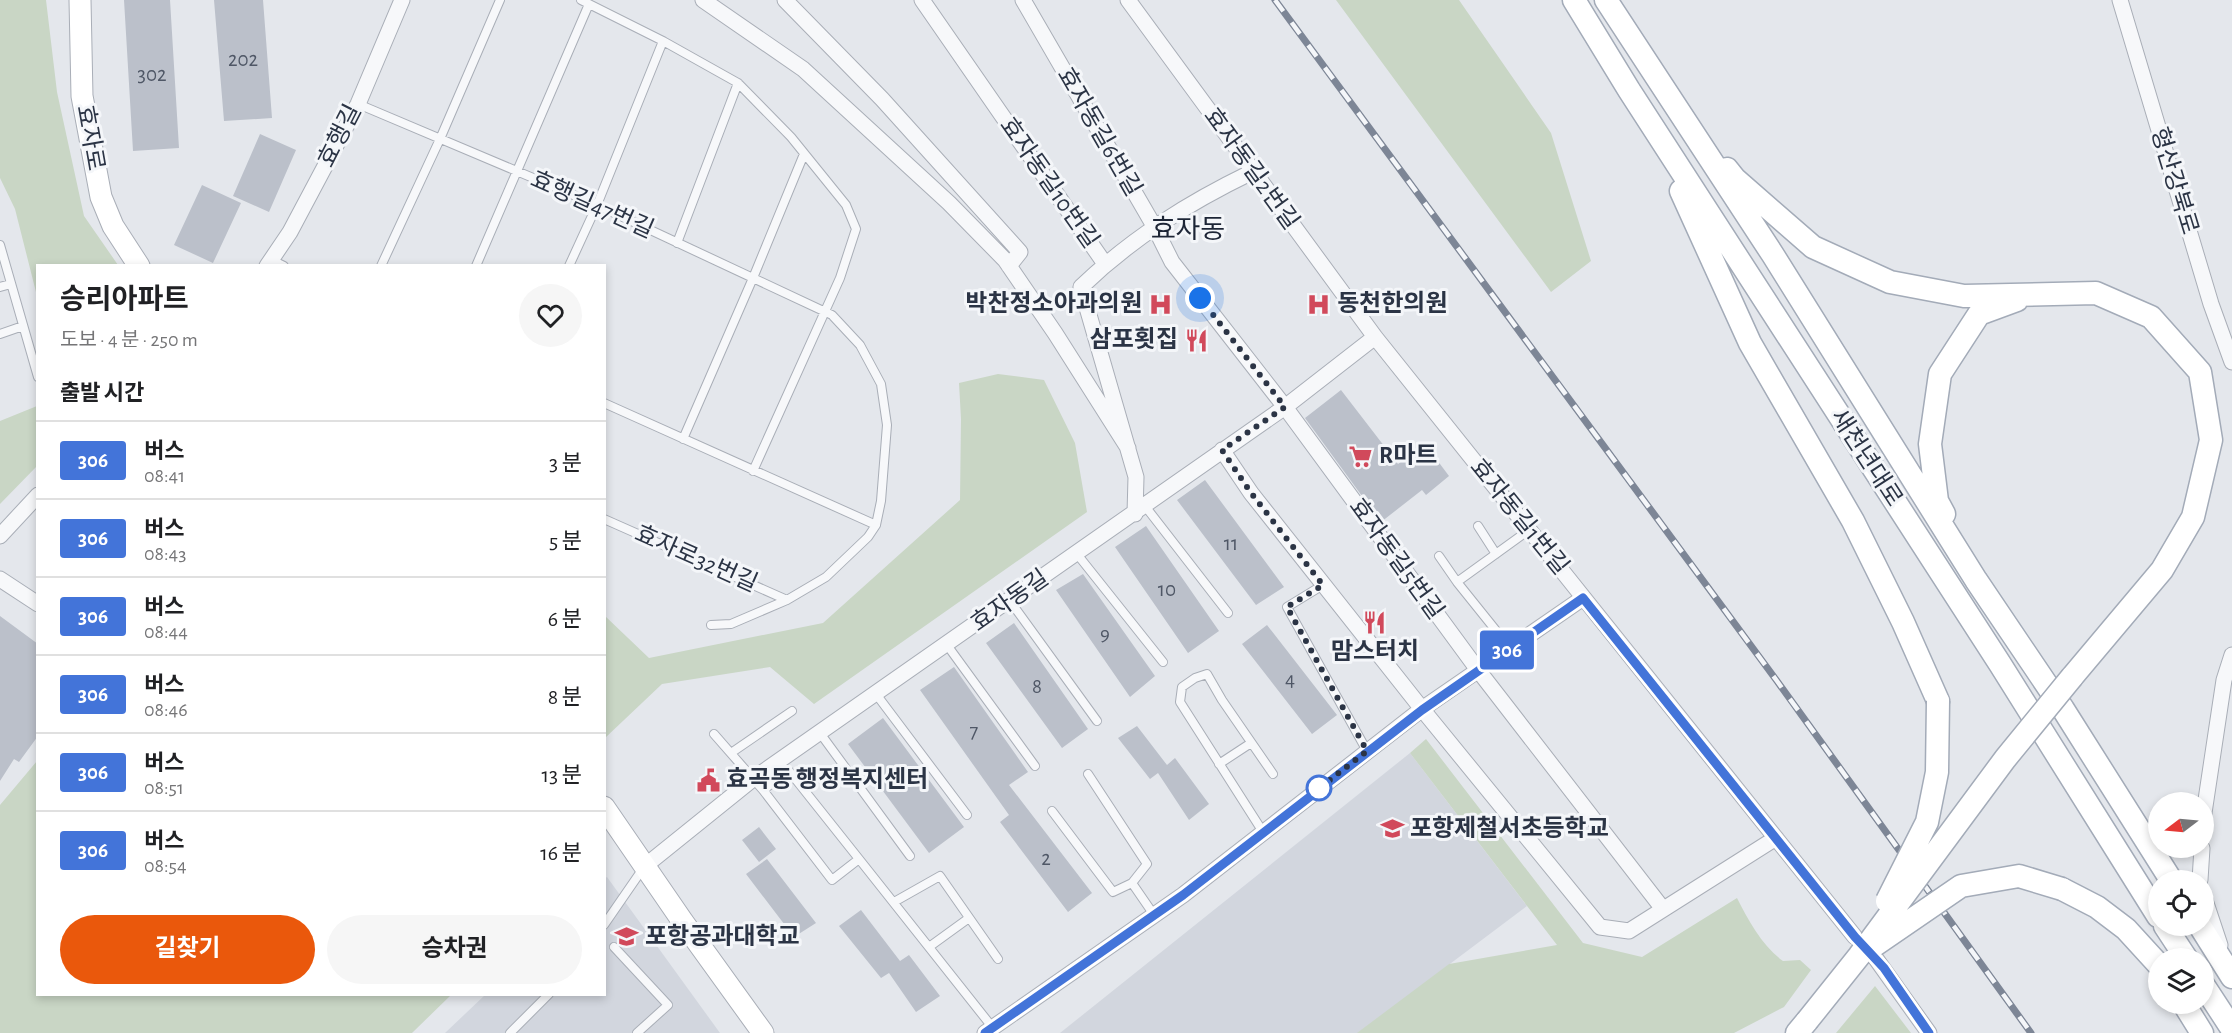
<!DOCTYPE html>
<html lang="ko">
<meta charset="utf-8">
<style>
:root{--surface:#fff;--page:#f6f6f6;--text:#202124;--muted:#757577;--line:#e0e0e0;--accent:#ea580c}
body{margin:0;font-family:"Alegreya Sans","Noto Sans KR",sans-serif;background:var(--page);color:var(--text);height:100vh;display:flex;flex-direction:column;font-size:22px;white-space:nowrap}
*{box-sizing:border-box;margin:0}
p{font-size:20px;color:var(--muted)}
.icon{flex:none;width:33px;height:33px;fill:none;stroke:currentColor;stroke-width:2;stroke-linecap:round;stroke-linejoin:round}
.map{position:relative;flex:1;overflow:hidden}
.panel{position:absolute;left:36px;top:264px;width:570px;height:732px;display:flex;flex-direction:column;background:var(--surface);border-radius:0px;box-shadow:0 3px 9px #0003}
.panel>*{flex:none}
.badge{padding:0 12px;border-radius:4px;font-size:21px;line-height:39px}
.needle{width:39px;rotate:254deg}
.tools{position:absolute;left:2148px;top:792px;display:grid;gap:12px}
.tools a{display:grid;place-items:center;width:66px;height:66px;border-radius:50%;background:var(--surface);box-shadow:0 3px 9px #0003;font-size:30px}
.you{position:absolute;width:30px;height:30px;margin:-15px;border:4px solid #fff;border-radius:50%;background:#1a73e8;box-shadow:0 0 0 9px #1a73e833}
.map>.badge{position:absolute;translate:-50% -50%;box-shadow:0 0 0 3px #fff}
h2{padding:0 24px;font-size:22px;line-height:54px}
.round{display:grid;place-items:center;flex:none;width:63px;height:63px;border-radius:32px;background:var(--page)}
.overview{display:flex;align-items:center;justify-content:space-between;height:102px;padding:0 24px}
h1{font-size:28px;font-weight:700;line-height:45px}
.action{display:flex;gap:12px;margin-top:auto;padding:12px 24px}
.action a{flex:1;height:69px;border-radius:36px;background:var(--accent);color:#fff;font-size:24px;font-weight:700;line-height:69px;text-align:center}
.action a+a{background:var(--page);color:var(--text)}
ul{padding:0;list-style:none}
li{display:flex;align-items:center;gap:18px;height:78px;padding:0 24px;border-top:2px solid var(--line)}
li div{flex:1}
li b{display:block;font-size:22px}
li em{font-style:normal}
li .badge{min-width:66px;font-weight:700;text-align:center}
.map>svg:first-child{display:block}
.built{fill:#d2d6de}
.green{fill:#c9d6c5}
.building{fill:#bbc0ca}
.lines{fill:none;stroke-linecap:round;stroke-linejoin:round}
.lane-casing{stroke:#a9aeb7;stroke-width:10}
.street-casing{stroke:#a9aeb7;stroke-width:17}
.secondary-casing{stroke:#a9aeb7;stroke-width:23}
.primary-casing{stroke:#a3abb8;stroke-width:25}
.lane{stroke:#f7f8fa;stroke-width:8}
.street{stroke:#f7f8fa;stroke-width:15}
.secondary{stroke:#fff;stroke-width:21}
.primary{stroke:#fff;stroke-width:22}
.rail-casing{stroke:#7d8696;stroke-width:7}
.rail{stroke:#f4f6f9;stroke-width:4.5;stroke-dasharray:14;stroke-linecap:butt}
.primary-bridge-casing{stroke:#a3abb8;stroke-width:25;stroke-linecap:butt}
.primary-bridge{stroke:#fff;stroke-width:22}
.line-casing{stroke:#fff;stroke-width:14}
.line{stroke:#4374d9;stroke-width:9}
.walk{stroke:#2b3445;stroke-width:6;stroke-dasharray:0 10.8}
.stop-dot{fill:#fff;stroke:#4374d9;stroke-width:3}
.labels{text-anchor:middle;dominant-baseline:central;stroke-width:6;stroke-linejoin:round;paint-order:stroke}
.number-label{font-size:21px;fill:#4f5766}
.street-label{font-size:24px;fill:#2b3445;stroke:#f4f6f9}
.poi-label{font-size:24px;font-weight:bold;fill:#2b3445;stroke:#f4f6f9;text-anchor:start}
.quarter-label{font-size:27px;fill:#1d2536;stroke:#f4f6f9}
</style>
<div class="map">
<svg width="2232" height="1033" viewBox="0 0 2232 1033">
<rect width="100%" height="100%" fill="#e4e7ec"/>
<path class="built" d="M1410,753l117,153 -169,127h-298z
M607,877l113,156h-275l40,-38 119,-1v-115z"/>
<path class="green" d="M0,0h46l11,92 27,124 34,49 -80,1 -1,30 -22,-87 -15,-31z
M1336,0h123l92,133 40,128 -40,31z
M998,374l46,6 31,63 12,69 -273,192 -44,-37 -108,17 -57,54v-122l44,42 174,-35 137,-123 1,-81 -2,-36z
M37,406v60l-37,38v-83z
M1426,739l157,204 59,14 95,-59c11,22 26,49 46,63l17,-1 11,10 -27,37 -50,26h-377l92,-69 108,-19 -147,-192z
M37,761l1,233 413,1 -39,38h-412v-228z
M1875,986l36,47h-75z"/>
<path class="building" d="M124,0h46l9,148 -46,3z
M214,0h49l9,118 -48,3z
M260,134l36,16 -27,62 -36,-16z
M202,185l39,18 -28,60 -39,-18z
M1341,390l57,74 27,-20 24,32 -23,19 -4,-5 -41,32 -76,-104z
M1205,480l79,107 -28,18 -79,-105z
M1146,526l73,105 -31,22 -73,-106z
M1083,574l72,102 -25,21 -74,-107z
M0,616l38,28v92l-19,26 -5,-3 -14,22z
M1014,623l74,106 -26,19 -76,-105z
M1267,625l70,90 -25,19 -70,-90z
M954,667l74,105 -19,13 83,108 -24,19 -68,-90 9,-7 -89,-125z
M883,718l81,109 -35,26 -81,-109z
M1137,726l30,39 8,-7 34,46 -20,16 -31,-47 -8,6 -32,-41z
M759,827l17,22 -17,13 -17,-22z
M767,859l49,64 -22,14 -48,-63z
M861,910l39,51 9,-6 31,41 -24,16 -27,-39 -8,5 -42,-52z"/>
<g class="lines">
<defs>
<path id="lane" d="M581,0l82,41 75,42 53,54 55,68 10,24 -16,49 -87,193
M358,104l239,101 235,110 28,30 21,39 6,41 -6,76 -5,24 -8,12 -42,40 -39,23 -56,24 -20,1
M677,243l61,-160
M0,245l38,132
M272,260l12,6
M381,266l59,-127 60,-139
M476,266l113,-262
M569,266l28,-61 66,-164
M0,287l11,-3
M0,334l23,-8
M604,403l272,122
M683,439l70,-161 51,-124
M1145,506l83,107
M604,519l183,81
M1478,526l18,28
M1077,554l86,108
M1439,556l18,26
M1323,585l-36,22 80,144
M1010,601l87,120
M947,645l88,121
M1510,648l-53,-66 72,-52
M876,694l91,121
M820,733l90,123
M714,734l49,56 69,90 27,-21 134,169
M731,753l61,-42
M1219,764l32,-21
M1088,774l59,90 -15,19 22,32
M763,790l26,-19 70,88
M1052,811l61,81 19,-9
M1263,832l-83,-130 2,-15 13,-9 12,-4 15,26 51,74
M894,902l46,-26 58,83
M604,925l40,-58
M614,947l54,58 -31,28
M929,947l40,-29
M510,1033l39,-39"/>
<path id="street" d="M703,0l100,69 146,134 56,57 50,73 73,115
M785,0l97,99 138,153 -11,14
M922,0l183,264
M1023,0l131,226 18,36 113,145 193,263 185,239
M1128,0l247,337 480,600
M2120,0l91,304 21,58
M267,266l23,-34 68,-128 44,-104
M1222,450l29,43 171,216 178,218 29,4 147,-93
M1135,514l1,-37 -55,-190c51,-49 107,-84 171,-115
M0,536l38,-41
M0,579l38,25
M2204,813l20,-133 8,-25
M645,866l108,-87 532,-372 90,-70
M2200,880l2,-32
M2204,897l16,48
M1874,956l55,77
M985,1033l198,-138 239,-186 161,-111"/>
<path id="secondary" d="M80,0l2,96 19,101 12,29 26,40
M604,807l79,115 80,111"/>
<path id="primary" d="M1574,0l55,90 371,574 158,252
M1606,0l167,255 203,325 87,129 108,171
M1727,169l8,10 78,68 77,35 74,14 132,-3 55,24 49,55 11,68 -18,77 -31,53 -90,107
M1681,191l69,152 103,178 50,101 35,79
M1944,514l-7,-13 -7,-57 10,-70 39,-60 38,-14
M2062,889l35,18 29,22 32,35
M2165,926l21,32
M2200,926l32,51
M2204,986l28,43
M2184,1004l18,29
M1797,1033l10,-12"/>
</defs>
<use href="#lane" class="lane-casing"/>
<use href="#street" class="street-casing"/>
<use href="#secondary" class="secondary-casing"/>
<use href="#primary" class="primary-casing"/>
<use href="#lane" class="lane"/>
<use href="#street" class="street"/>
<use href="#secondary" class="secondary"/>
<use href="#primary" class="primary"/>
<defs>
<path id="rail" d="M1275,0l502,681 254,352"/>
</defs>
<use href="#rail" class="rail-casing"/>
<use href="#rail" class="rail"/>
<defs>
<path id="primary-bridge" d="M1887,901l40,-79 10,-50 1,-71
M1875,945l86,-59 58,-10 43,13
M1807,1021l52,-65 146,-197 67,-82"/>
</defs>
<use href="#primary-bridge" class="primary-bridge-casing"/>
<use href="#primary-bridge" class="primary-bridge"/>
</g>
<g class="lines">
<defs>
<path id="line" d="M985,1033l198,-138 239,-185 161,-112 272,339 29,31 45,65"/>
</defs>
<use href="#line" class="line-casing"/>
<use href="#line" class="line"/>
<path class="walk" d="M1200,298l85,109 -63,43 29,43 72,92 -36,22 80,144 -54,42 6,-5"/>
</g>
<defs>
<symbol id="hospital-bare" viewBox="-9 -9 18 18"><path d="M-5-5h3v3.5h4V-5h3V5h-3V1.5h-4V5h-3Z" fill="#d1495b" stroke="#f4f6f9" stroke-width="2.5" paint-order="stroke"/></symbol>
<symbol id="restaurant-bare" viewBox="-9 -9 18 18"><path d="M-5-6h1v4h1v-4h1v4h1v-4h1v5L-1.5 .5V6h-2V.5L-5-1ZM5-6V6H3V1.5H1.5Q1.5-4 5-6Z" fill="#d1495b" stroke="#f4f6f9" stroke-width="2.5" paint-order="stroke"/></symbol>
<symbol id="supermarket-bare" viewBox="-9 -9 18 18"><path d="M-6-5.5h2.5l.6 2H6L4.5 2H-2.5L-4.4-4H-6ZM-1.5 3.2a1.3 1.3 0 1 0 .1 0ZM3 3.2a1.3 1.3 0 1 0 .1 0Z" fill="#d1495b" stroke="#f4f6f9" stroke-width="2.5" paint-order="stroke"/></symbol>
<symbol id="civic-bare" viewBox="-9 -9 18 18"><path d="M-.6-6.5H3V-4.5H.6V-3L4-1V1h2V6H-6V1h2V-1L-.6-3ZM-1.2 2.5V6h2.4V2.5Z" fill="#d1495b" stroke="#f4f6f9" stroke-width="2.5" paint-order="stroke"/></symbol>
<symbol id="school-bare" viewBox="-9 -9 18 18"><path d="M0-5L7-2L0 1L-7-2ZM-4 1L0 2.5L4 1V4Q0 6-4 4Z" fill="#d1495b" stroke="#f4f6f9" stroke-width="2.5" paint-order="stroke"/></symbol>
<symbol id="university-bare" viewBox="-9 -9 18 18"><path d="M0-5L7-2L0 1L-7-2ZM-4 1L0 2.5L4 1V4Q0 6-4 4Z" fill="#d1495b" stroke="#f4f6f9" stroke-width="2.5" paint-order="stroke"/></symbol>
</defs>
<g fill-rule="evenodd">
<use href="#hospital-bare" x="1144" y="288" width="33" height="33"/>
<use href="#hospital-bare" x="1302" y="288" width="33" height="33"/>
<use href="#restaurant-bare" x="1180" y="324" width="33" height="33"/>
<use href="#supermarket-bare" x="1344" y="440" width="33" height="33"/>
<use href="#restaurant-bare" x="1358" y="606" width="33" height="33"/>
<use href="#civic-bare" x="692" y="764" width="33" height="33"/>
<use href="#school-bare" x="1376" y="812" width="33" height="33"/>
<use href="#university-bare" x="610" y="920" width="33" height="33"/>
</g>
<circle class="stop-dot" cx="1319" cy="788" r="12"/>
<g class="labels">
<g class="number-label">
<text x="243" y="59">202</text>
<text x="152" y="74">302</text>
<text x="1231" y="543">11</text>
<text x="1167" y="589">10</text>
<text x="1105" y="633">9</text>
<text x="1290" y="679">4</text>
<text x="1037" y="686">8</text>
<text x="974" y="731">7</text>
<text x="1046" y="858">2</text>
</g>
<g class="street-label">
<text transform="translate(1099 132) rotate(60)">효자동길6번길</text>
<text transform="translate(340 136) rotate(-63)">효행길</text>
<text transform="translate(90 138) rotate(80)">효자로</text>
<text transform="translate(1251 169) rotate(54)">효자동길2번길</text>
<text transform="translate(2174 181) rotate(73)">형산강북로</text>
<text transform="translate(1049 183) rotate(55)">효자동길10번길</text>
<text transform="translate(592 205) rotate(24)">효행길47번길</text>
<text transform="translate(1866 458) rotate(57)">새천년대로</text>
<text transform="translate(1519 517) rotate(51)">효자동길1번길</text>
<text transform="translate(696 559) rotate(24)">효자로32번길</text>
<text transform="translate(1396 559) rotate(54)">효자동길5번길</text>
<text transform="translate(1010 601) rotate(-35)">효자동길</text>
</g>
<g class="poi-label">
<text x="1142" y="304" text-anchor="end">박찬정소아과의원</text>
<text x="1337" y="304">동천한의원</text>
<text x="1178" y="340" text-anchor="end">삼포횟집</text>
<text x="1379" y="456">R마트</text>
<text x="1375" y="652" text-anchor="middle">맘스터치</text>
<text x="726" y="780">효곡동 행정복지센터</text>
<text x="1410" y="829">포항제철서초등학교</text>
<text x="645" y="937">포항공과대학교</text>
</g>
<g class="quarter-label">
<text x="1188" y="229">효자동</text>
</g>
</g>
</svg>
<div class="tools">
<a><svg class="needle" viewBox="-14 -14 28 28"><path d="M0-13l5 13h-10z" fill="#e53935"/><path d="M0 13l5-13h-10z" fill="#757577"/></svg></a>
<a><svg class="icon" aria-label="locate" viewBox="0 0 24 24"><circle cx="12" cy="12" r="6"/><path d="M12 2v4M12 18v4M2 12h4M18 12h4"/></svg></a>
<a><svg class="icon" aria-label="layers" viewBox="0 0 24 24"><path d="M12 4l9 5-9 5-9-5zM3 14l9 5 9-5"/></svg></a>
</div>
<div class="you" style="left:1200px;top:298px"></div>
<b class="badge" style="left:1507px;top:650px;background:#4374d9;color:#fff">306</b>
<section class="panel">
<div class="overview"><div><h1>승리아파트</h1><p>도보 · 4 분 · 250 m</p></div><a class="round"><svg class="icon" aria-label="heart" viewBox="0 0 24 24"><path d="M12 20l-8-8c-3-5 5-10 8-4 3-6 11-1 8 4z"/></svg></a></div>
<h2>출발 시간</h2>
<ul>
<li><span class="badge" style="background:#4374d9;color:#fff">306</span><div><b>버스</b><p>08:41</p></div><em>3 분</em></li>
<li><span class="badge" style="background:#4374d9;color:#fff">306</span><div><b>버스</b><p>08:43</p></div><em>5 분</em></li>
<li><span class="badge" style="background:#4374d9;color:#fff">306</span><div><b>버스</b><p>08:44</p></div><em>6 분</em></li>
<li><span class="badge" style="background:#4374d9;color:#fff">306</span><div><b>버스</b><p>08:46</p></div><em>8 분</em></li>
<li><span class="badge" style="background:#4374d9;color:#fff">306</span><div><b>버스</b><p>08:51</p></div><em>13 분</em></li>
<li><span class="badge" style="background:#4374d9;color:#fff">306</span><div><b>버스</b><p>08:54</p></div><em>16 분</em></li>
</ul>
<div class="action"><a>길찾기</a><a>승차권</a></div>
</section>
</div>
